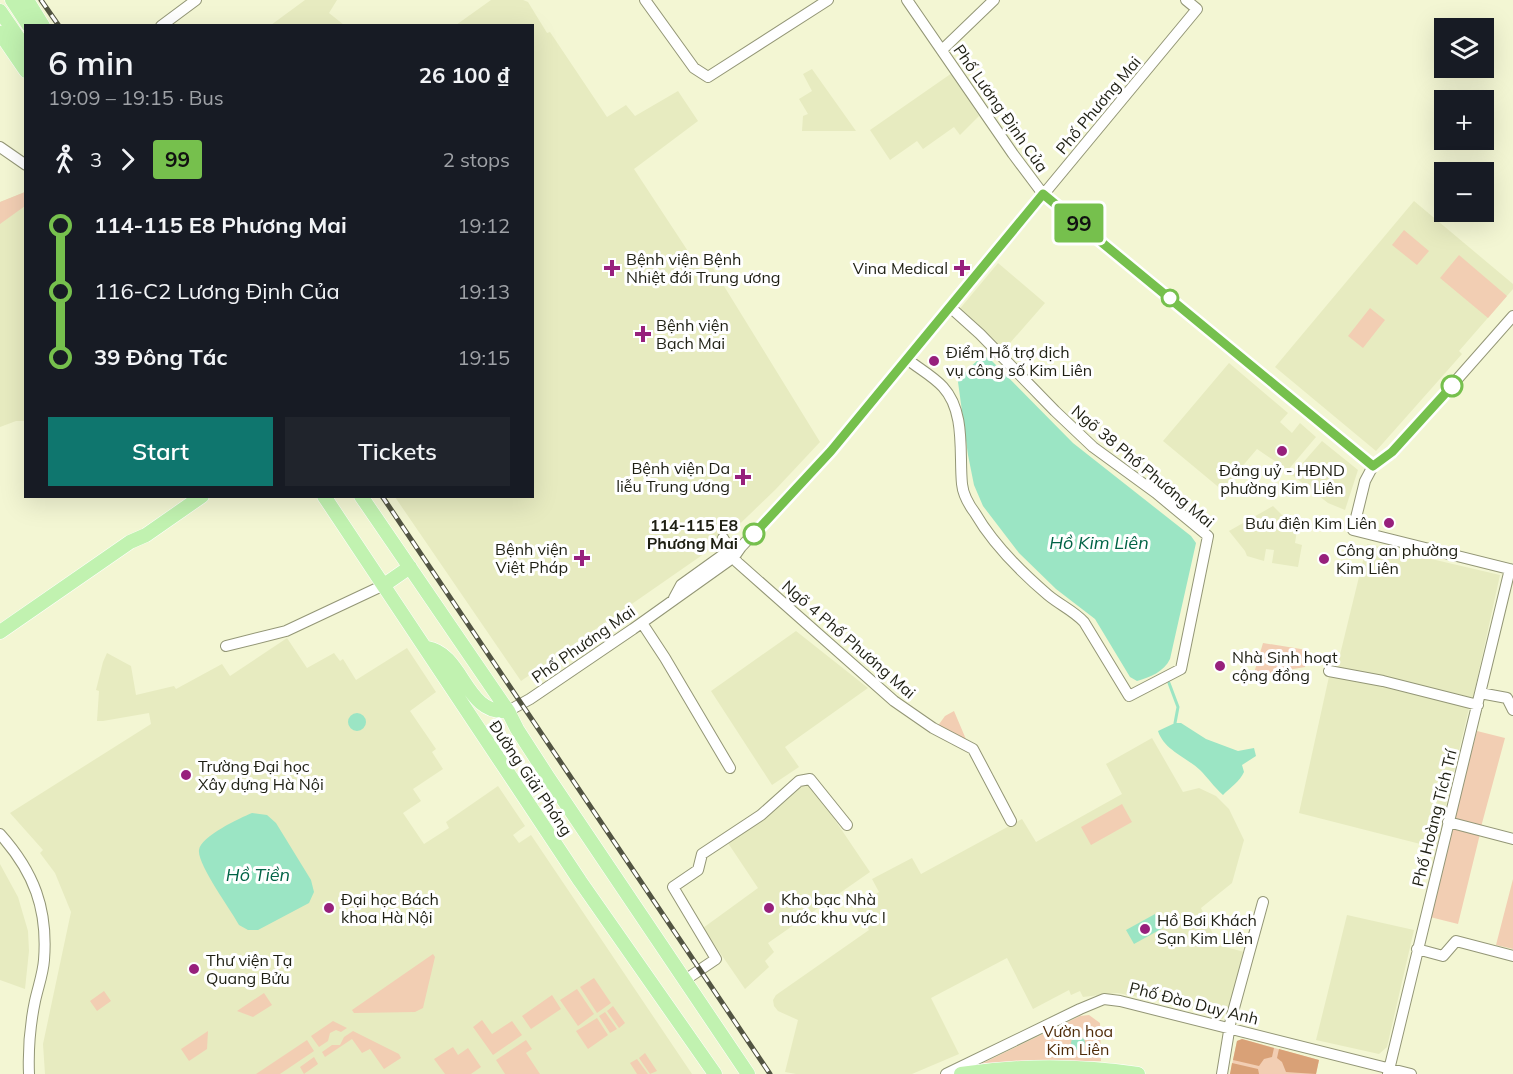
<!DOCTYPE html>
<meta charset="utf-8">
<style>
:root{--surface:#171b24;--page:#20242c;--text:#f1f3f6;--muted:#9ea1a6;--accent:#0f766e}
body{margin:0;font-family:Mulish,sans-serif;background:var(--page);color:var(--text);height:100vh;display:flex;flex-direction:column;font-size:22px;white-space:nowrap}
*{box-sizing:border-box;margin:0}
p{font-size:20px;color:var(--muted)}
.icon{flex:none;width:33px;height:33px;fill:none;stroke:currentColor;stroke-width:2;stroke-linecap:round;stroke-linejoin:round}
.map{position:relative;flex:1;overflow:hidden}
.details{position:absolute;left:24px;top:24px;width:510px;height:474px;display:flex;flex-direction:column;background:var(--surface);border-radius:0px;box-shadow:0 6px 24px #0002}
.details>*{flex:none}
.badge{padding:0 12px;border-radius:4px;font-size:21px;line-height:39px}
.buttons{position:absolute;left:1434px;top:18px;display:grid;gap:12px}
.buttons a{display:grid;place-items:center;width:60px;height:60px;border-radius:0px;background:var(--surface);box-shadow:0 6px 24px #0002;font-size:30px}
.map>.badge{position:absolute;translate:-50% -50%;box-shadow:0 0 0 3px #fff}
.legs{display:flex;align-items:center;gap:9px;height:66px;padding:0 24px;font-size:20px}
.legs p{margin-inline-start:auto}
.headline{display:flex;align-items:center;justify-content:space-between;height:102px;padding:0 24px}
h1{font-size:33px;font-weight:600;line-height:45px}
.primary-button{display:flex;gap:12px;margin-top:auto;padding:12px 24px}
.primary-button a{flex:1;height:69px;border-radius:0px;background:var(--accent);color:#fff;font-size:24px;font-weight:600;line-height:69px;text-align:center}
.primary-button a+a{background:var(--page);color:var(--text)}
ul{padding:0 24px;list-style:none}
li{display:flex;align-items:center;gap:21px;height:66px;font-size:22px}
li i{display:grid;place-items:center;width:9px;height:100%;margin:0 8px;background:currentColor}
li i::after{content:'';width:15px;height:15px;margin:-8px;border:4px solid;border-radius:50%;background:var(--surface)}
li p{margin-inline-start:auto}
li:first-child i{background:linear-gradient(#0000 50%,currentColor 0)}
li:last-child i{background:linear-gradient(currentColor 50%,#0000 0)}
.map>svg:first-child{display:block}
.built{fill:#e7ebc0}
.green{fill:#f2ceb3}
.forest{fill:#d9a177}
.water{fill:#9be5c4}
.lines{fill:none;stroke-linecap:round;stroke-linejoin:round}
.stream{stroke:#9be5c4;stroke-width:3}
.minor-casing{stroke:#939676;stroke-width:12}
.major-casing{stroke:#fff;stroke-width:15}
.minor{stroke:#fff;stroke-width:10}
.major{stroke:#c1f2b0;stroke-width:14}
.rail-casing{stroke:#525442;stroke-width:5}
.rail{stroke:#fff;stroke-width:3;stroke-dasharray:9;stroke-linecap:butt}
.line-1-casing{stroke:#fff;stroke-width:14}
.line-1{stroke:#76c04d;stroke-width:9}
.poi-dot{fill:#97207c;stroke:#fff;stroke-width:2}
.stop-1-dot{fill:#fff;stroke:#76c04d;stroke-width:3}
.labels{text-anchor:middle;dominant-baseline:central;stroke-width:6;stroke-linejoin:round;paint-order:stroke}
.street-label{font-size:16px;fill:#1e1f13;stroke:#fff}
.poi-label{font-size:16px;fill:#1e1f13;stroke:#fff;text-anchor:start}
.stop-label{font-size:16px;font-weight:bold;fill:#1e1f13;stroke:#fff;text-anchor:end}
.park-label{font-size:16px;fill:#502c0a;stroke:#fff}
.water-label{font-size:18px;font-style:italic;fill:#026446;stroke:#fff}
</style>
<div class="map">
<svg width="1513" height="1074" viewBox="0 0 1513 1074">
<rect width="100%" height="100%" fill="#f3f6d3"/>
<path class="built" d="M305,0h32l-8,13 15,12h-73z
M491,0h32l5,2 19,31 3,-1 57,85 19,-12 9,11 43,-25 20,30 -64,48 67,102 10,-6 109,177 -45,48 -54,52 -200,139 -126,-184 137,-1v-470l-76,-1z
M812,69l44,62h-54l1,-15 5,-2 -9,-15 13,-8 -9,-17z
M952,73l27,43 -19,19 -6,-8 -31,22 -6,-8 -27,19 -20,-30z
M25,192v229h-9l-16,6v-225z
M1414,201l99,83v5l-54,62 3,3 -86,97 -101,-84z
M998,263l47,40 -42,48 -45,-40z
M1229,363l59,50 -8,9 12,11 8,-10 16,14 -28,33 -31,-21 -35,41 -59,-49z
M1322,441l36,29 -13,40 -17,-7 -36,-28z
M1273,506l24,24 -2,13 7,2 -4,22 -26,-4 2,-13 -8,-1 -2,12 -17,-5 -2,-5 -16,-20z
M1367,544l133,31 -27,123 -136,-31z
M796,631l72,57 -83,59 14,20 -27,18 -61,-94z
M287,638l20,30 27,-15 6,8 3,-2 13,21 51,-32 29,44 -26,19 26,38 -4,3 11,17 -30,20 8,12 -18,12 21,31 25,-16 -3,-6 52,-36 27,40 -12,9 6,8 12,-8 161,239h-647l-2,-30 28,-132 -16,-39 -15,-20 3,-3 -33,-37 141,-89 -2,-11 -46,8h-6l2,-30 -3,-1 7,-28 4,-9 24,13 5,29 38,-9 2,3 46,-25 8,12z
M1330,672l140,32 -34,144 -137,-35z
M1152,738l31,54 16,-4 17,8 13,13 15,31 -12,43 -31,25 17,37 30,8 -15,57 -7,-2 -3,11 -36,-13 -70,-13 -34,4 -3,-6 -9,4 -2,-5 -36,19 -26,-51 -76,40 28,56 -47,20h-116l-11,-2 13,-52 -20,-9 -4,-5 -1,-6 3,-5 93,-65 -14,-24 24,-14 -7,-13 40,-21 9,16 101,-55 14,23 86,-48 -16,-30z
M802,786h10l58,86 -102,71 6,9 -9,9 4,6 -24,22 -42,-61 55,-40 -30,-45 39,-26z
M0,864l18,33 10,34 1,20 -4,38 -25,-9z
M1347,915l67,15 -27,117 -8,7 -63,-14z"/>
<path class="green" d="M25,192v14l-25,18v-22z
M1404,230l25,21 -12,14 -25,-20z
M1459,255l48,41 -19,22 -48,-40z
M1370,308l15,12 -22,28 -15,-12z
M1263,643l44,7 -2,17 -47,8 -4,-2z
M954,711l14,33 -31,-17 8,-11z
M1477,731l28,7 -24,89 -28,-7z
M1122,804l10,18 -41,23 -10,-18z
M1452,828l28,6 -22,90 -28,-7z
M1513,879v70l-17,-4z
M433,954l2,3 -12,51 -8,4 -61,1 -2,-3z
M594,978l17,25 -14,10 -17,-26z
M577,989l17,25 -16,12 -18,-26z
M104,991l7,10 -14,10 -7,-10z
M264,993l8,12 -19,12 -16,-6z
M552,995l9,14 -30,20 -9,-13z
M613,1006l12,17 -6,5 -12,-17z
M605,1012l12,17 -7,4 -11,-17z
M1089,1015l11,8 1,38 -120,3 99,-48z
M597,1018l11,17 -20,14 -12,-18z
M482,1020l10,14 20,-13 10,14 -29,20 -20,-28z
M333,1021l14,7 -6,4 -5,-2 -6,3 -2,8 -9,6 -8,-11z
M208,1031l-1,18 -18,12 -8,-12z
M353,1031l46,23 2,4 -17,11 -14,-20 -8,4 -10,-14 -27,18 -3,-5 10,-7h8l4,-8z
M1242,1039l77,21 -3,14h-86l7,-33z
M307,1040l7,11 -34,23h-24z
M526,1040l6,9 -6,4 14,21h-35l-9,-14z
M453,1047l5,8 10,-7 13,19 -10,7h-26l-11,-15z
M645,1053l12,18 -7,3 -11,-16z
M314,1057l4,7 -14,10 -4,-7z
M637,1059l11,15h-11l-7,-11z"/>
<path class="forest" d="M1242,1039l32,9 -2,9 -8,2 -5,7 -26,-6 4,-19z
M1279,1049l40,11 -3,14 -30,-2 -4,-10 -5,-4z
M1232,1063l26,6 1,5h-29z"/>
<path class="water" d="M982,356l7,2 84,85 118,93 5,7 -26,116c-6,13 -20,18 -33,22l-7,-4 -35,-58 -39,-30 -37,-36 -36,-47 -9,-21 -6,-30 -10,-73 3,-6z
M348 722a9 9 0 1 1 18 0a9 9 0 1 1-18 0Z
M1175,723h6l25,16 32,12 16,-3 2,8 -14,9 2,7c-4,9 -14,16 -21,23 -9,-8 -15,-17 -23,-25 -14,-13 -36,-20 -42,-39z
M252,813l15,2 9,8 35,57 3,12 -5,11 -51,27h-10l-9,-5c-8,-15 -42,-61 -40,-75 2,-14 41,-32 53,-37z
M1155,914l8,14 -29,16 -8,-14z
M1071 1043a7 7 0 1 1 14 0a7 7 0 1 1-14 0Z"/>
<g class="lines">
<path class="stream" d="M1169,683l9,24 -3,16"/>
<defs>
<path id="minor" d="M645,0l49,68 14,9 120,-77
M907,0l106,154 30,40 330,272
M161,26l35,-26
M942,50l52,-50
M0,147l26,18
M1513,316l-120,136 -20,14 -8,15 -12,49 160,40
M907,359c11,9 26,17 36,28 23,25 16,67 19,97 1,10 7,21 13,29 18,31 46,59 73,82 12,10 26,16 36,27l45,74 52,-27 27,-133 -52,-43 -63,-46 -38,-36 -75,-77 -30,-27
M723,538l14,24 157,139 39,27 40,21 38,72
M674,598l7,-13 46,-33 11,-4
M642,623l23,35 65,110
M226,646l60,-15 98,-46
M1329,671l54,10 95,24
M1480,693l27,5 6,12
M508,711l22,-12 103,-70 101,-72 7,-10 90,-96 366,-442 -11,-9
M1448,822l65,17
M0,834c34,38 48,75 44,126 -1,14 -6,27 -9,41 -5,24 -7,48 -6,73
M1417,949l26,7 13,-15 57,15
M685,980l31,-21 -43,-72 25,-17 4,-16 59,-39 38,-34 11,-2 37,46
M946,1074l134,-65 24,-10 16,2 291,73
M1222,1074l9,-55 32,-117
M1388,1074l122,-505"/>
<path id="major" d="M12,0l17,26
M27,0l16,26
M0,11l26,38
M0,33l26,38
M324,496l256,385 135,193
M361,496l147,215 9,18 31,48 200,297
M384,585l26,-18
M0,632l130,-90 16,-7 56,-39
M427,648c37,6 38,68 81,63
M961,1074c59,-9 118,-9 177,0"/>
</defs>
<use href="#minor" class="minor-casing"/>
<use href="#major" class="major-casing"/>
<use href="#minor" class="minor"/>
<use href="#major" class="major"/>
<defs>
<path id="rail" d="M41,0l18,26
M382,496l388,578"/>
</defs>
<use href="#rail" class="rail-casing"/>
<use href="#rail" class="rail"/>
</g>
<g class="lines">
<defs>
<path id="line-1" d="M754,534l77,-83 212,-257 330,272 19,-14 60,-66"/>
</defs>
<use href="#line-1" class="line-1-casing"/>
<use href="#line-1" class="line-1"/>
</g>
<g class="poi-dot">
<path d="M609 259h6v6h6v6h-6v6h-6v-6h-6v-6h6z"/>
<path d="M959 259h6v6h6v6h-6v6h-6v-6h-6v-6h6z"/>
<path d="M640 325h6v6h6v6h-6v6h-6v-6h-6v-6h6z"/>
<circle cx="934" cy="361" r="6"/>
<circle cx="1282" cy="451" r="6"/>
<path d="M740 468h6v6h6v6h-6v6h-6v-6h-6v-6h6z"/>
<circle cx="1389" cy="523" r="6"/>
<path d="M579 549h6v6h6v6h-6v6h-6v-6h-6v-6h6z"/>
<circle cx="1324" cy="559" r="6"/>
<circle cx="1220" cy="666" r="6"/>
<circle cx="186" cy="775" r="6"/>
<circle cx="329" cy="908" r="6"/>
<circle cx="769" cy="908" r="6"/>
<circle cx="1145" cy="929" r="6"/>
<circle cx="194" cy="969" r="6"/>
</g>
<g class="stop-1-dot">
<circle cx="1170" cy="298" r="8"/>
<circle cx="1452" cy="386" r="10"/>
<circle cx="754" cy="534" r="10"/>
</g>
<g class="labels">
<g class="street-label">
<text transform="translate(1098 105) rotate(-50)">Phố Phương Mai</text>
<text transform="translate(1001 108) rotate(55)">Phố Lương Định Của</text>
<text transform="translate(1143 466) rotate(40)">Ngõ 38 Phố Phương Mai</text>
<text transform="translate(849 639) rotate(41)">Ngõ 4 Phố Phương Mai</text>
<text transform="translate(583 644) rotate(-35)">Phố Phương Mai</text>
<text transform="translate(531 778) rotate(56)">Đường Giải Phóng</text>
<text transform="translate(1434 818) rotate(-76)">Phố Hoàng Tích Trí</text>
<text transform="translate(1194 1003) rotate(14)">Phố Đào Duy Anh</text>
</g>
<g class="poi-label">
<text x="626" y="259">Bệnh viện Bệnh<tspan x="626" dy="18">Nhiệt đới Trung ương</tspan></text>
<text x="948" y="268" text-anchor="end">Vina Medical</text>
<text x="656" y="325">Bệnh viện<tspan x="656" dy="18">Bạch Mai</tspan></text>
<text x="946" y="352">Điểm Hỗ trợ dịch<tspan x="946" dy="18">vụ công số Kim Liên</tspan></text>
<text x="730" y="468" text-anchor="end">Bệnh viện Da<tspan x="730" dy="18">liễu Trung ương</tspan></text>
<text x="1282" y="470" text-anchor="middle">Đảng uỷ - HĐND<tspan x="1282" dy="18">phường Kim Liên</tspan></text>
<text x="1377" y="523" text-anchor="end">Bưu điện Kim Liên</text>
<text x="568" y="549" text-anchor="end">Bệnh viện<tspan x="568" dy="18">Việt Pháp</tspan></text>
<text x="1336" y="550">Công an phường<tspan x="1336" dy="18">Kim Liên</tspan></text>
<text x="1232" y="657">Nhà Sinh hoạt<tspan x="1232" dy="18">cộng đồng</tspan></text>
<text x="198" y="766">Trường Đại học<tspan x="198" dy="18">Xây dựng Hà Nội</tspan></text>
<text x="341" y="899">Đại học Bách<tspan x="341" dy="18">khoa Hà Nội</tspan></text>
<text x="781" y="899">Kho bạc Nhà<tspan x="781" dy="18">nước khu vực I</tspan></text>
<text x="1157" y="920">Hồ Bơi Khách<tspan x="1157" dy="18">Sạn Kim LIên</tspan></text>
<text x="206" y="960">Thư viện Tạ<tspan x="206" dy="18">Quang Bửu</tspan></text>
</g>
<g class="stop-label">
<text x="738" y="525">114-115 E8<tspan x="738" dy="18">Phương Mai</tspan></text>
</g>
<g class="park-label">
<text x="1078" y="1031">Vườn hoa<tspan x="1078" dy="18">Kim Liên</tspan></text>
</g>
<g class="water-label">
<text x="1099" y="542">Hồ Kim Liên</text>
<text x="258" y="874">Hồ Tiền</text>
</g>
</g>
</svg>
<div class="buttons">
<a><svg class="icon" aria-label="layers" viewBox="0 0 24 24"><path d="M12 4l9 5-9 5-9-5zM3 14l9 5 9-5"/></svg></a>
<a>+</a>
<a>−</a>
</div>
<b class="badge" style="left:1079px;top:223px;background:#76c04d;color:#111">99</b>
<section class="details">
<div class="headline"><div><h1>6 min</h1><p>19:09 – 19:15 · Bus</p></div><b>26 100 ₫</b></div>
<div class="legs"><svg class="icon" aria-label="walk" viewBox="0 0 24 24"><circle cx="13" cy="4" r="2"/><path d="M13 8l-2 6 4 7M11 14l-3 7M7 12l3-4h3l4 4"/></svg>3<svg class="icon" aria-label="forward" viewBox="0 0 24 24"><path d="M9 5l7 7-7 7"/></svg><b class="badge" style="background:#76c04d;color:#111">99</b><p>2 stops</p></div>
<ul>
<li><i style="color:#76c04d"></i><b>114-115 E8 Phương Mai</b><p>19:12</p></li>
<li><i style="color:#76c04d"></i><span>116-C2 Lương Định Của</span><p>19:13</p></li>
<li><i style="color:#76c04d"></i><b>39 Đông Tác</b><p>19:15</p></li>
</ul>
<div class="primary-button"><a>Start</a><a>Tickets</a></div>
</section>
</div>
